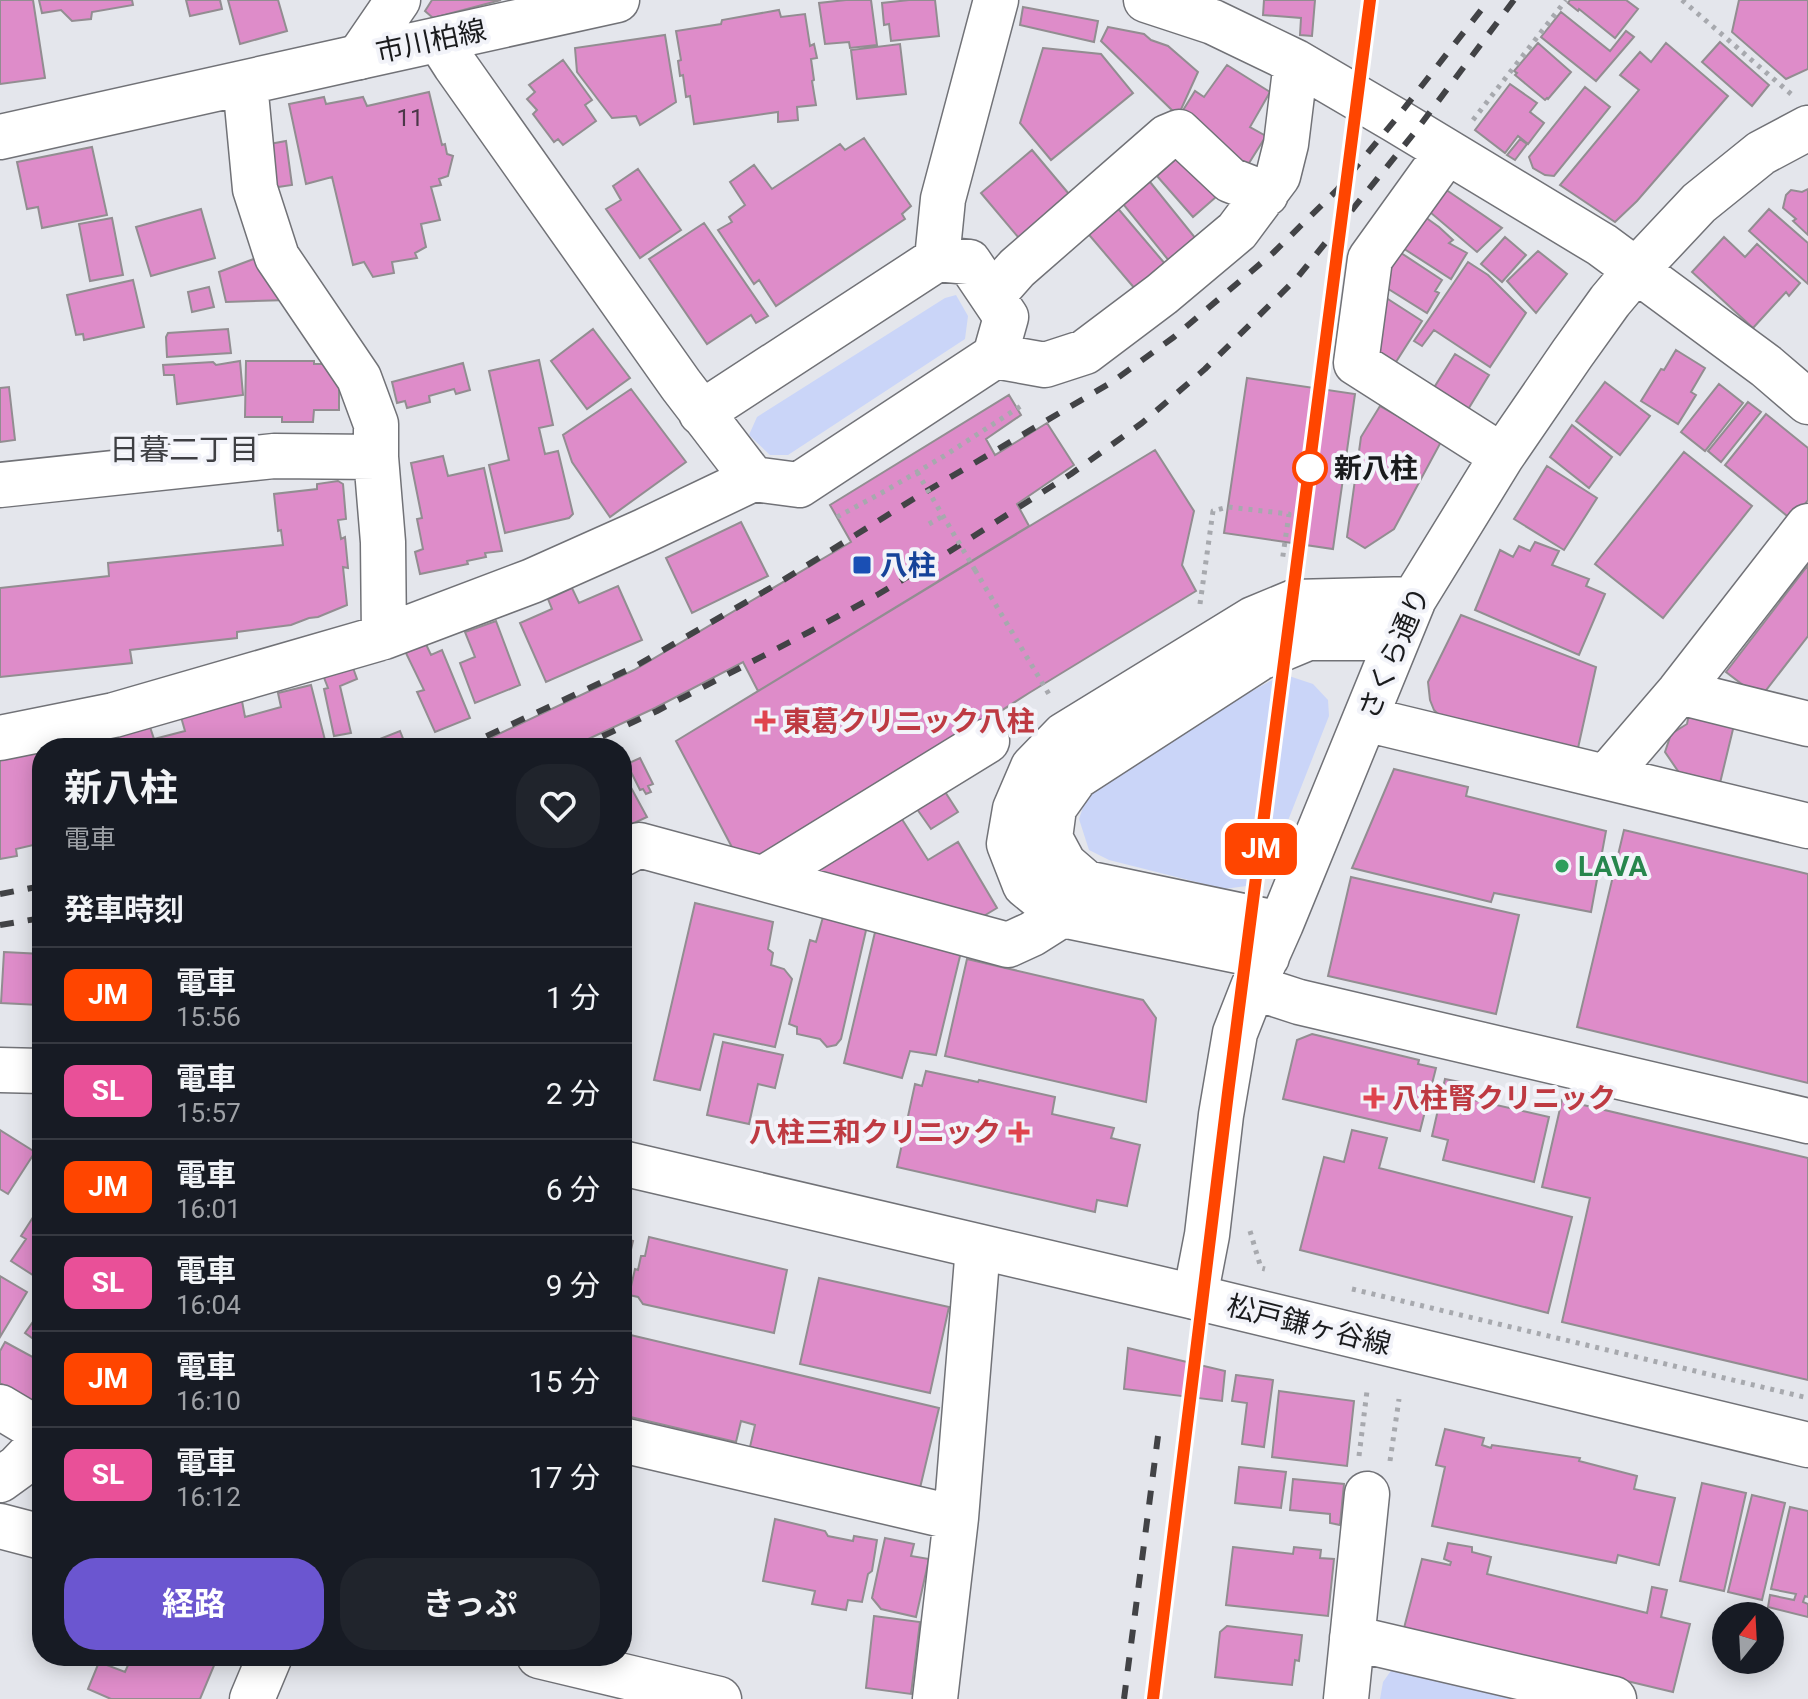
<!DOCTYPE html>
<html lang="ja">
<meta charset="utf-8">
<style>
:root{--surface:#171b24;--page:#20242c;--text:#f1f3f6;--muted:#9ea1a6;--line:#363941;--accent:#6b56d0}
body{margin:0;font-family:Roboto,"Noto Sans JP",sans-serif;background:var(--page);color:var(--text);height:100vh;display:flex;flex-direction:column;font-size:30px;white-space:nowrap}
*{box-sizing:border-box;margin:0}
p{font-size:26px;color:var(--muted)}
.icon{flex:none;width:44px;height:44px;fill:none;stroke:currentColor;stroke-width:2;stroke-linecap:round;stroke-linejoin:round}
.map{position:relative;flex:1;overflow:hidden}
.drawer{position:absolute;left:32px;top:738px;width:600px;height:928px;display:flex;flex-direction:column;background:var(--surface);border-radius:32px;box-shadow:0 4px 20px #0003}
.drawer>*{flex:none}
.badge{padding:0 16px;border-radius:12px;font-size:28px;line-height:52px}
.needle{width:52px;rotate:18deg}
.buttons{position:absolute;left:1712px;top:1602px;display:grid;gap:16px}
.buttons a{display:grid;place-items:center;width:72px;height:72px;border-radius:50%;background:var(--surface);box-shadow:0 4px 20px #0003;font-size:40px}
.map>.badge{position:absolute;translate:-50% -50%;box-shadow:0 0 0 4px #fff}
h2{padding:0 32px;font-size:30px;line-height:72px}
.round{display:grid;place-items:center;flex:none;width:84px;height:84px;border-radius:32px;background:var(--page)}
.head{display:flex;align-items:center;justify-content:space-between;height:136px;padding:0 32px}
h1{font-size:38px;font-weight:700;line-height:60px}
.primary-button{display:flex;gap:16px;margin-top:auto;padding:16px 32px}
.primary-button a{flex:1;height:92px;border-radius:32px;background:var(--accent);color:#fff;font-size:32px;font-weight:700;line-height:92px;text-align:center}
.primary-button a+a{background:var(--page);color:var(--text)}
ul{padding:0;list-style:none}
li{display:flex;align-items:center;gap:24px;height:96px;padding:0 32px;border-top:2px solid var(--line)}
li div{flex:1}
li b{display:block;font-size:30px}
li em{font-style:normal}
li .badge{min-width:88px;font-weight:700;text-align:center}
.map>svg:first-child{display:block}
.green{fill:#cad5f8}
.building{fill:#de8cc9;stroke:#928d91;stroke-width:2}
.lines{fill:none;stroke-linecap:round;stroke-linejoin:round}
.minor-casing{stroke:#717277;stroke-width:47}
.major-casing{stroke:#717277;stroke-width:47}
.path{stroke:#a7a9ae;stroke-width:5;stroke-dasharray:4 6;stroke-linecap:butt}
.minor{stroke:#fff;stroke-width:44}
.major{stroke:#fff;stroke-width:44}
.rail{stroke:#424346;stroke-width:6;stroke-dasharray:14 14;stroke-linecap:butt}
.path-bridge{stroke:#a7a9ae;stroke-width:5;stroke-dasharray:4 6;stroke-linecap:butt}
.line-casing{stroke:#fff;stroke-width:18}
.line{stroke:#ff4500;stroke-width:12}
.stop-dot{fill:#fff;stroke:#ff4500;stroke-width:4}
.transit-dot{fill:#1a4fb4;stroke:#f2f3f9;stroke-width:3}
.health-dot{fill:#e0444e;stroke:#f2f3f9;stroke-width:3}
.leisure-dot{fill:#2e9e5b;stroke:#f2f3f9;stroke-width:3}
.labels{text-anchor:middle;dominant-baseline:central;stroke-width:8;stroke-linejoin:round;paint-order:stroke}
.number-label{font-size:24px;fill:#4b3748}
.street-label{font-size:28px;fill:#1a1b1d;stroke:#f2f3f9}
.stop-label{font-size:28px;font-weight:bold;fill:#1a1b1d;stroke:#f2f3f9;text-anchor:start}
.transit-label{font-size:28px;font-weight:bold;fill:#164399;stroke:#f2f3f9;text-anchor:start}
.health-label{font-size:28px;font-weight:bold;fill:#be3a42;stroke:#f2f3f9;text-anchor:start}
.leisure-label{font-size:28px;font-weight:bold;fill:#27864d;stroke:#f2f3f9;text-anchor:start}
.neighbourhood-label{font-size:30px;fill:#3e3f43;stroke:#f2f3f9}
</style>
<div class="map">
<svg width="1808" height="1699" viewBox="0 0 1808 1699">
<rect width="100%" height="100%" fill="#e4e6ec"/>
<path class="green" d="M956,295l12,21 -3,23 -177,116h-18l-21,-20 8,-18 188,-119z
M1283,674l30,10 15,16 1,16 -60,153 -15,16 -30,4 -115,-29 -20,-10 -10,-31 8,-24 158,-100z
M1395,1665l142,34h-157l3,-17z"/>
<path class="building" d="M0,0h33l12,78 -45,6z
M39,0h93l1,5 -41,7 -1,7 -19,2 -11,-11 -19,3z
M186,0h34l2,9 -32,7z
M228,0h50l9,31 -47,13z
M432,0h69l-68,18 -8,-7z
M846,0h25l6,45 -27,3 -1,-6 -24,2 -6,-41z
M909,0h26l4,36 -48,5 -2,-17 -5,1 -2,-22z
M1264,0h51l-3,36 -12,-1 1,-17 -38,-3z
M1570,0h56l12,9 -23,29 -36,-29 -1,2 -10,-8z
M1739,0h69v69l-22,10 -54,-47z
M1023,7l75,14 -4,21 -74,-17z
M779,10l2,7 24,-3 5,32 4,-2 3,14 -6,1 3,21 -2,1 4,24 -19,2 1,13 -20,2v-10l-84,12 -4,-28 -4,1 -3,-22 -3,1 -2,-15 3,-1 -5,-29 45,-7 1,-4z
M1561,12l49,39 16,-20 8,6 -38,44 -55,-44z
M1108,27l36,7 7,6 17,6 30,26 -20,44 -77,-75z
M665,35l11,67 -36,23 -4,-9 -24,2 -35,-46 -2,-24z
M1720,42l49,43 -17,21 -50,-44z
M1538,43l33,29 -23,27 -1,-1 -2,2 -30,-25 2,-2 -3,-2z
M1666,43l62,53 -91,105 -22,21 -55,-37 79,-95 -19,-15 20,-23 11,10z
M900,44l6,50 -49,5 -6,-49z
M1043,48l58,6 32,39 -82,67 -31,-37z
M563,60l29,40 -7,5 11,16 -33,24 -5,-6 -4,3 -21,-28 4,-4 -10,-11 8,-7 -6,-7z
M1227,65l43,27 -20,35 16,9 -22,35 -64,-56 15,-24 9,6z
M1510,84l27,19 -7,9 14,11 -16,21 -10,-8 -13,17 -30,-23z
M1585,87l25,20 -56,69 -9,-1 -12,-7 -4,-11z
M429,92l13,53 3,-1 2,10 6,2 -5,20 -9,3 2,6 -10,2 9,33 -19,4 5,23 -11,6 2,5 -25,4 2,11 -21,4 -9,-15 -11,3 -21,-88 -26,7 -17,-80 35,-7 2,7 37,-7 4,9z
M864,138l47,68 -9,8 3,5 -129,87 -17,-26 -5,4 -36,-54 14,-8 -3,-5 16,-12 -15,-23 24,-17 18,24 68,-45 5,6z
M1520,139l7,5 -12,16 -8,-5z
M286,141l6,44 -21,3 -7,-43z
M92,147l15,68 -65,13 -4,-21 -11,2 -10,-47z
M1032,150l42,50 -51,43 -42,-50z
M1179,156l37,41 -23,20 -36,-41z
M638,169l43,61 -41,28 -34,-49 15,-9 -8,-14z
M1146,177l55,68 -27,22 -55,-68z
M1442,187l60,41 -25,24 -53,-45z
M1808,189v46l-15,-14 3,-2 -13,-11 3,-13 5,-5 11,2z
M1115,205l51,60 -30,25 -51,-60z
M201,209l14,49 -64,18 -15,-49z
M1769,209l39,34v41l-59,-53z
M1418,212l21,15 14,13 -4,3 18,10 -16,26 -56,-36z
M112,218l11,57 -33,6 -11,-57z
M704,223l64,93 -12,7 -5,-8 -44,29 -58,-85z
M1505,237l21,18 -24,27 -21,-18z
M1724,237l21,20 12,-13 43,39 -11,13 -3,-4 -33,36 -61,-56z
M1395,249l47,31 -7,11 4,2 -12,20 -53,-33z
M1538,251l29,23 -31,39 -29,-32z
M259,257l28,43 -61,2 -7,-30z
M1468,262l20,13 38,38 -36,54 -56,-37 -12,16 -8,-5z
M133,280l11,47 -60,13 -1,-6 -7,1 -9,-40z
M209,287l5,20 -22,5 -4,-20z
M1377,292l45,29 -28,44 -27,-17z
M228,329l3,24 -64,4 -1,-20 2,-4z
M593,329l37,49 -43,31 -36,-48z
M1676,350l29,18 -14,24 5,3 -18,29 -37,-23 20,-32 3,1z
M1455,354l34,21 -25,41 -34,-22z
M539,360l14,65 -14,3 6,26 13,-3 15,63 -4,4 -64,15 -16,-68 20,-5 -20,-89z
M240,361l3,34 -66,9 -3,-29h-10l-1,-10 50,-3 3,3z
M246,361h68v3h19l6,5v41h-25l-1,12h-31v-5h-37z
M463,363l7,27 -14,4 -2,-5 -25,7 1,6 -23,6 -2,-7 -8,2 -5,-21z
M1247,378l108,16 -22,155 -109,-16z
M1605,382l45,34 -30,39 -44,-34z
M1719,384l24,19 -38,48 -24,-19z
M9,387l6,53 -15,2v-54z
M631,389l55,73 -76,55 -38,-55 -9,-27z
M1009,395l12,20 -35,24 9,16 52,-32 27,42 -57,39 12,22 -271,165 -15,-29 -88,46 -86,40h-100l165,-78 217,-128 -21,-37z
M1748,402l13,10 -40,50 -13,-11z
M1380,406l62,34 -48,89 -29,19 -18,-11 14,-100z
M1766,414l42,34v52l-16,20 -67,-55z
M1572,425l40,32 -23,31 -39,-31z
M1155,450l39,61 -12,54 14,26 -167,102 -257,164 -38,-6 -58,-110z
M1684,452l68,54 -89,112 -68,-54z
M443,456l5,20 36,-8 18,83 -17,2 1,4 -19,4 1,3 -48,10 -5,-22 8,-3 -6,-30 5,-1 -11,-55z
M1547,466l50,32 -33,52 -50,-31z
M338,481l5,3 3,35 -8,1 3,19 4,-2 3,31 -5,-1 4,38 -29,12 -9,1 -18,7 -54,7v6l-107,12 2,13 -132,14v-89l109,-12 -1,-13 175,-18 -2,-15 -3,1 -4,-37 43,-5v-5z
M741,522l27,54 -76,37 -26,-55z
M1535,542l24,9 -7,14 37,14 -3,7 19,8 -26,61 -104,-45 25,-60 13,7 6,-11 11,5z
M1808,565v71l-48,62 -34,-26z
M618,586l24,54 -96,42 -26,-59 32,-14 -4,-10 24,-11 7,15z
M1461,615l135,52 -18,81 -135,-29 -9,-9 -4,-10 -2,-18z
M496,621l24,64 -45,18 -15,-40 15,-6 -10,-25z
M424,640l7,15 11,-5 28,68 -35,14 -18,-40 7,-2 -20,-41z
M352,665l5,14 -17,7 11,47 -17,3 -10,-47 4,-1 -5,-13z
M311,685l16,63h-236l-2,-9 60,-15 5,15 31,-8 -4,-14 61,-16 3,16 36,-10 -3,-14z
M1689,714l45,11 -14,58 -40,-9 -15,-22 6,-18 16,-10z
M400,731l6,15 -4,2h-33l-2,-4z
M42,750v93l-26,6 1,7 -17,3v-100z
M640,758l13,26 -5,2 3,6 -5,2 -3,-5 -3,1 -13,-26z
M1394,769l74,18 -2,9 140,35 -15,81 -97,-19 -3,9 -139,-34z
M622,771l25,46 -15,7 -10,-19z
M940,784l18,28 -27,17 -19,-27z
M898,813l30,47 30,-18 39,66 -15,9 -164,-42 -7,-11z
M1624,830l184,44v209l-231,-56z
M1351,877l168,38 -23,99 -168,-38z
M695,903l78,19 -5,27 5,4 -2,12 13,4 8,10 -17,68 -61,-13 -14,56 -46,-10z
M823,917l44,9 -26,113 -5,6 -9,2 -7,-8 -23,-5v-7l-8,-3 21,-84 6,2z
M876,928l17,3 -1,5 69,16 -25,103 -26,-4 -8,27 -58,-15z
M4,952l38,2 -3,51 -38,-2z
M967,959l176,41 13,18 -10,84 -201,-46z
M1312,1034l107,26 -1,4 18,4 -16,63 -137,-32 14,-59z
M723,1042l60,13 -8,33 -17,-4 -9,40 -42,-9z
M926,1071l52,11 1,-2 76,17 -3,17 62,14 -3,10 29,7 -13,61 -30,-6 -2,12 -198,-45 18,-83 7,2z
M1445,1079l20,4 -4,14 88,20 -15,65 -91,-22 5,-20 -16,-4z
M1562,1100l246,58v222l-246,-58 28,-124 -48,-11z
M0,1130l35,22 -27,42 -8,-5z
M1352,1130l35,8 -8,30 193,49 -24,96 -248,-63 24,-93 20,5z
M37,1211l5,3v67l-31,-20 15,-22 -5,-3z
M649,1237l138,33 -13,63 -131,-29 -5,-7 -9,-2 6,-26 3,1 3,-14h4z
M622,1238l11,3 -6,26 -5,-2z
M0,1276l27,16 -27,45z
M819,1278l130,29 -19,86 -130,-29z
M42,1309v36l-17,-12z
M622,1333l317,75 -19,80 -170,-41 5,-22 -14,-4 -5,21 -114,-27z
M5,1342l37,20v40l-2,4 -40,-23v-32z
M1128,1348l97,23 -3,30 -98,-12z
M1236,1375l37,5 -9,67 -22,-3 5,-41 -15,-2z
M1279,1391l75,10 -7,65 -75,-9z
M1445,1429l39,9 -2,7 9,3 1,-3 88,13 -1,3 58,15 -3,13 41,9 -16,67 -41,-10 -2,8 -184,-37 13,-59 -9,-2z
M1239,1467l47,5 -5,36 -46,-5z
M1293,1479l51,5 -4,41 -10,-2v-9l-40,-4z
M1702,1483l44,10 -22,98 -44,-10z
M1752,1495l33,8 -23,97 -34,-8z
M1790,1507l18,4v86l-3,-1 -2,6 5,2v13l-40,-10 2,-12 24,5 2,-6 -25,-5z
M775,1519l50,12 3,5 25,5 1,-5 23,4 -5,31 -4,3 -6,28 -14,-2 -2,10 -34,-6 3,-13 -52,-10z
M885,1538l29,6 -3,12 18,3 -13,58 -35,-8 -9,-11z
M1448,1543l24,4v5l19,5 -4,17 160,39 5,-26 15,3 -6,27 29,7 -17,68 -269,-64 18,-69 28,6 1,-3 -7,-3z
M1233,1547l60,7 1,-7 27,3 -1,8 14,1 -6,57 -102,-11z
M874,1616l46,6 -9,72 -45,-6z
M1227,1626l75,9 -3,26 -4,-1 -3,25 -77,-8 5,-45z
M132,1656h86l-18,43h-89l-23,-10 11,-27 26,10z"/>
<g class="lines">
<defs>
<path id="minor" d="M1146,0l67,22 83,40 99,58 207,125 164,121 42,36
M439,40l16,25 226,320 72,94 46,6 196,-129 11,-39 -37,-55 -32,-3 -236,154
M245,83l10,106 22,68 82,121 17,46v33l7,85 1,95
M0,137l359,-80
M1447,152l-77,107 -14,104 146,93
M937,259l6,-60 53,-199
M993,295l24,-27 150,-131 12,-5 51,48 36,14
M995,356l50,9 40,-13 77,-58 75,-63 41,-55 8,-32 10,-82
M0,485l274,-29 102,1
M1679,692l129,32
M1365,719l443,107
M0,738l114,-23 270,-78 148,-56 112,-50 109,-52
M1606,777l73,-85 129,-166
M622,854l17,-9 369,100 24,-11 30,-19
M764,878l223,-137
M1281,924l-195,-41 -22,-19 -14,-26 4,-30 22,-31 184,-119 48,-20h90
M1267,957l-205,-42 -37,-30 -16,-41 6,-35 18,-42 31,-32 189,-116 41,-17 120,-3
M1253,987l46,15 509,119
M1195,1297l12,-62 14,-120 14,-82 18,-46 28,-63 133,-325 88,-143 70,-102 38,-53 26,-31 63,-67 62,-50 47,-25
M0,1407l42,25
M622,1440l334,78
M0,1480l18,-13 24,-25
M0,1526l42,11
M1352,1638l262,61
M539,1656l180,43
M252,1699l18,-43
M935,1699l21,-181 22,-271
M1346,1699l21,-205"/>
<path id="major" d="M359,57l258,-57
M359,57l39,-57
M0,1070l42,1
M622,1163l573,134 613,148"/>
</defs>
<use href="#minor" class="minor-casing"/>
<use href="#major" class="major-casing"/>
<path class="path" d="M1682,0l109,94
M1473,120l93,-120
M837,517l48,-26 59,-35 80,-52
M929,524l14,-8
M975,570l75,126
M1200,604l13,-93 15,-4 61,7 -7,48
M1250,1231l11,37 4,1
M1352,1289l456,109
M1359,1456l8,-65
M1390,1461l9,-62"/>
<use href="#minor" class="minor"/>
<use href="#major" class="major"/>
<path class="rail" d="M461,748l173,-81 138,-80 143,-89 197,-116 62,-45 99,-84 64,-63 58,-70 94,-120
M577,748l80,-37 152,-79 68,-37 67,-40 127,-81 71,-51 63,-54 92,-91 118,-146 99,-132
M0,894l42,-8
M0,925l42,-7
M1124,1699l34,-263
M1153,1699l31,-260"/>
<path class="path-bridge" d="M917,472l58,98"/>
</g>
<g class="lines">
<defs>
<path id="line" d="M1153,1699l75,-606 142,-1093"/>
</defs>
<use href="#line" class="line-casing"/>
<use href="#line" class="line"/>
</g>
<circle class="stop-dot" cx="1310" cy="468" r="16"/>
<rect class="transit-dot" x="852" y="555" width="20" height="20" rx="4"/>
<g class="health-dot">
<path d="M761 709h8v8h8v8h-8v8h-8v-8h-8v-8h8z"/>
<path d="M1370 1086h8v8h8v8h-8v8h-8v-8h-8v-8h8z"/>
<path d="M1015 1120h8v8h8v8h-8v8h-8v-8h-8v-8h8z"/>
</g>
<circle class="leisure-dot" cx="1562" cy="866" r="8"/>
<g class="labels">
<g class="number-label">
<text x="410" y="118">11</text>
</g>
<g class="street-label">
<text transform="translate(431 41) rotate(-12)">市川柏線</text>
<text transform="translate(1394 653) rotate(-67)">さくら通り</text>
<text transform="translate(1309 1325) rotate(14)">松戸鎌ヶ谷線</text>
</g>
<g class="stop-label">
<text x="1334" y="468">新八柱</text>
</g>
<g class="transit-label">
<text x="880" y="565">八柱</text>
</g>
<g class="health-label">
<text x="783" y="721">東葛クリニック八柱</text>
<text x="1392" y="1098">八柱腎クリニック</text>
<text x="1001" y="1132" text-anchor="end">八柱三和クリニック</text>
</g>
<g class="leisure-label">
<text x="1578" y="866">LAVA</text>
</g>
<g class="neighbourhood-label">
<text x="184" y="449">日暮二丁目</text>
</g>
</g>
</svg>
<div class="buttons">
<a><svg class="needle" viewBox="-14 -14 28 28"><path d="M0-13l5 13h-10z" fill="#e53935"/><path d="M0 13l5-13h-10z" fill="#9ea1a6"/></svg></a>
</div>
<b class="badge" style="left:1261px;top:849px;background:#ff4500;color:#fff">JM</b>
<section class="drawer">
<div class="head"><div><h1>新八柱</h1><p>電車</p></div><a class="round"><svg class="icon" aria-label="heart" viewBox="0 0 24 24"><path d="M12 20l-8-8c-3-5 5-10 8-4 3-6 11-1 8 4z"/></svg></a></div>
<h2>発車時刻</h2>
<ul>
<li><span class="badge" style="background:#ff4500;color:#fff">JM</span><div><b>電車</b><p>15:56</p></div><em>1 分</em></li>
<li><span class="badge" style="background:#e95098;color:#fff">SL</span><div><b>電車</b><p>15:57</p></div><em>2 分</em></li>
<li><span class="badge" style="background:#ff4500;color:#fff">JM</span><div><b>電車</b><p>16:01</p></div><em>6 分</em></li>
<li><span class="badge" style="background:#e95098;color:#fff">SL</span><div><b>電車</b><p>16:04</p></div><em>9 分</em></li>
<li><span class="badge" style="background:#ff4500;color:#fff">JM</span><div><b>電車</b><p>16:10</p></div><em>15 分</em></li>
<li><span class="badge" style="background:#e95098;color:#fff">SL</span><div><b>電車</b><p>16:12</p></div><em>17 分</em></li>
</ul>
<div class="primary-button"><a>経路</a><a>きっぷ</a></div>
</section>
</div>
